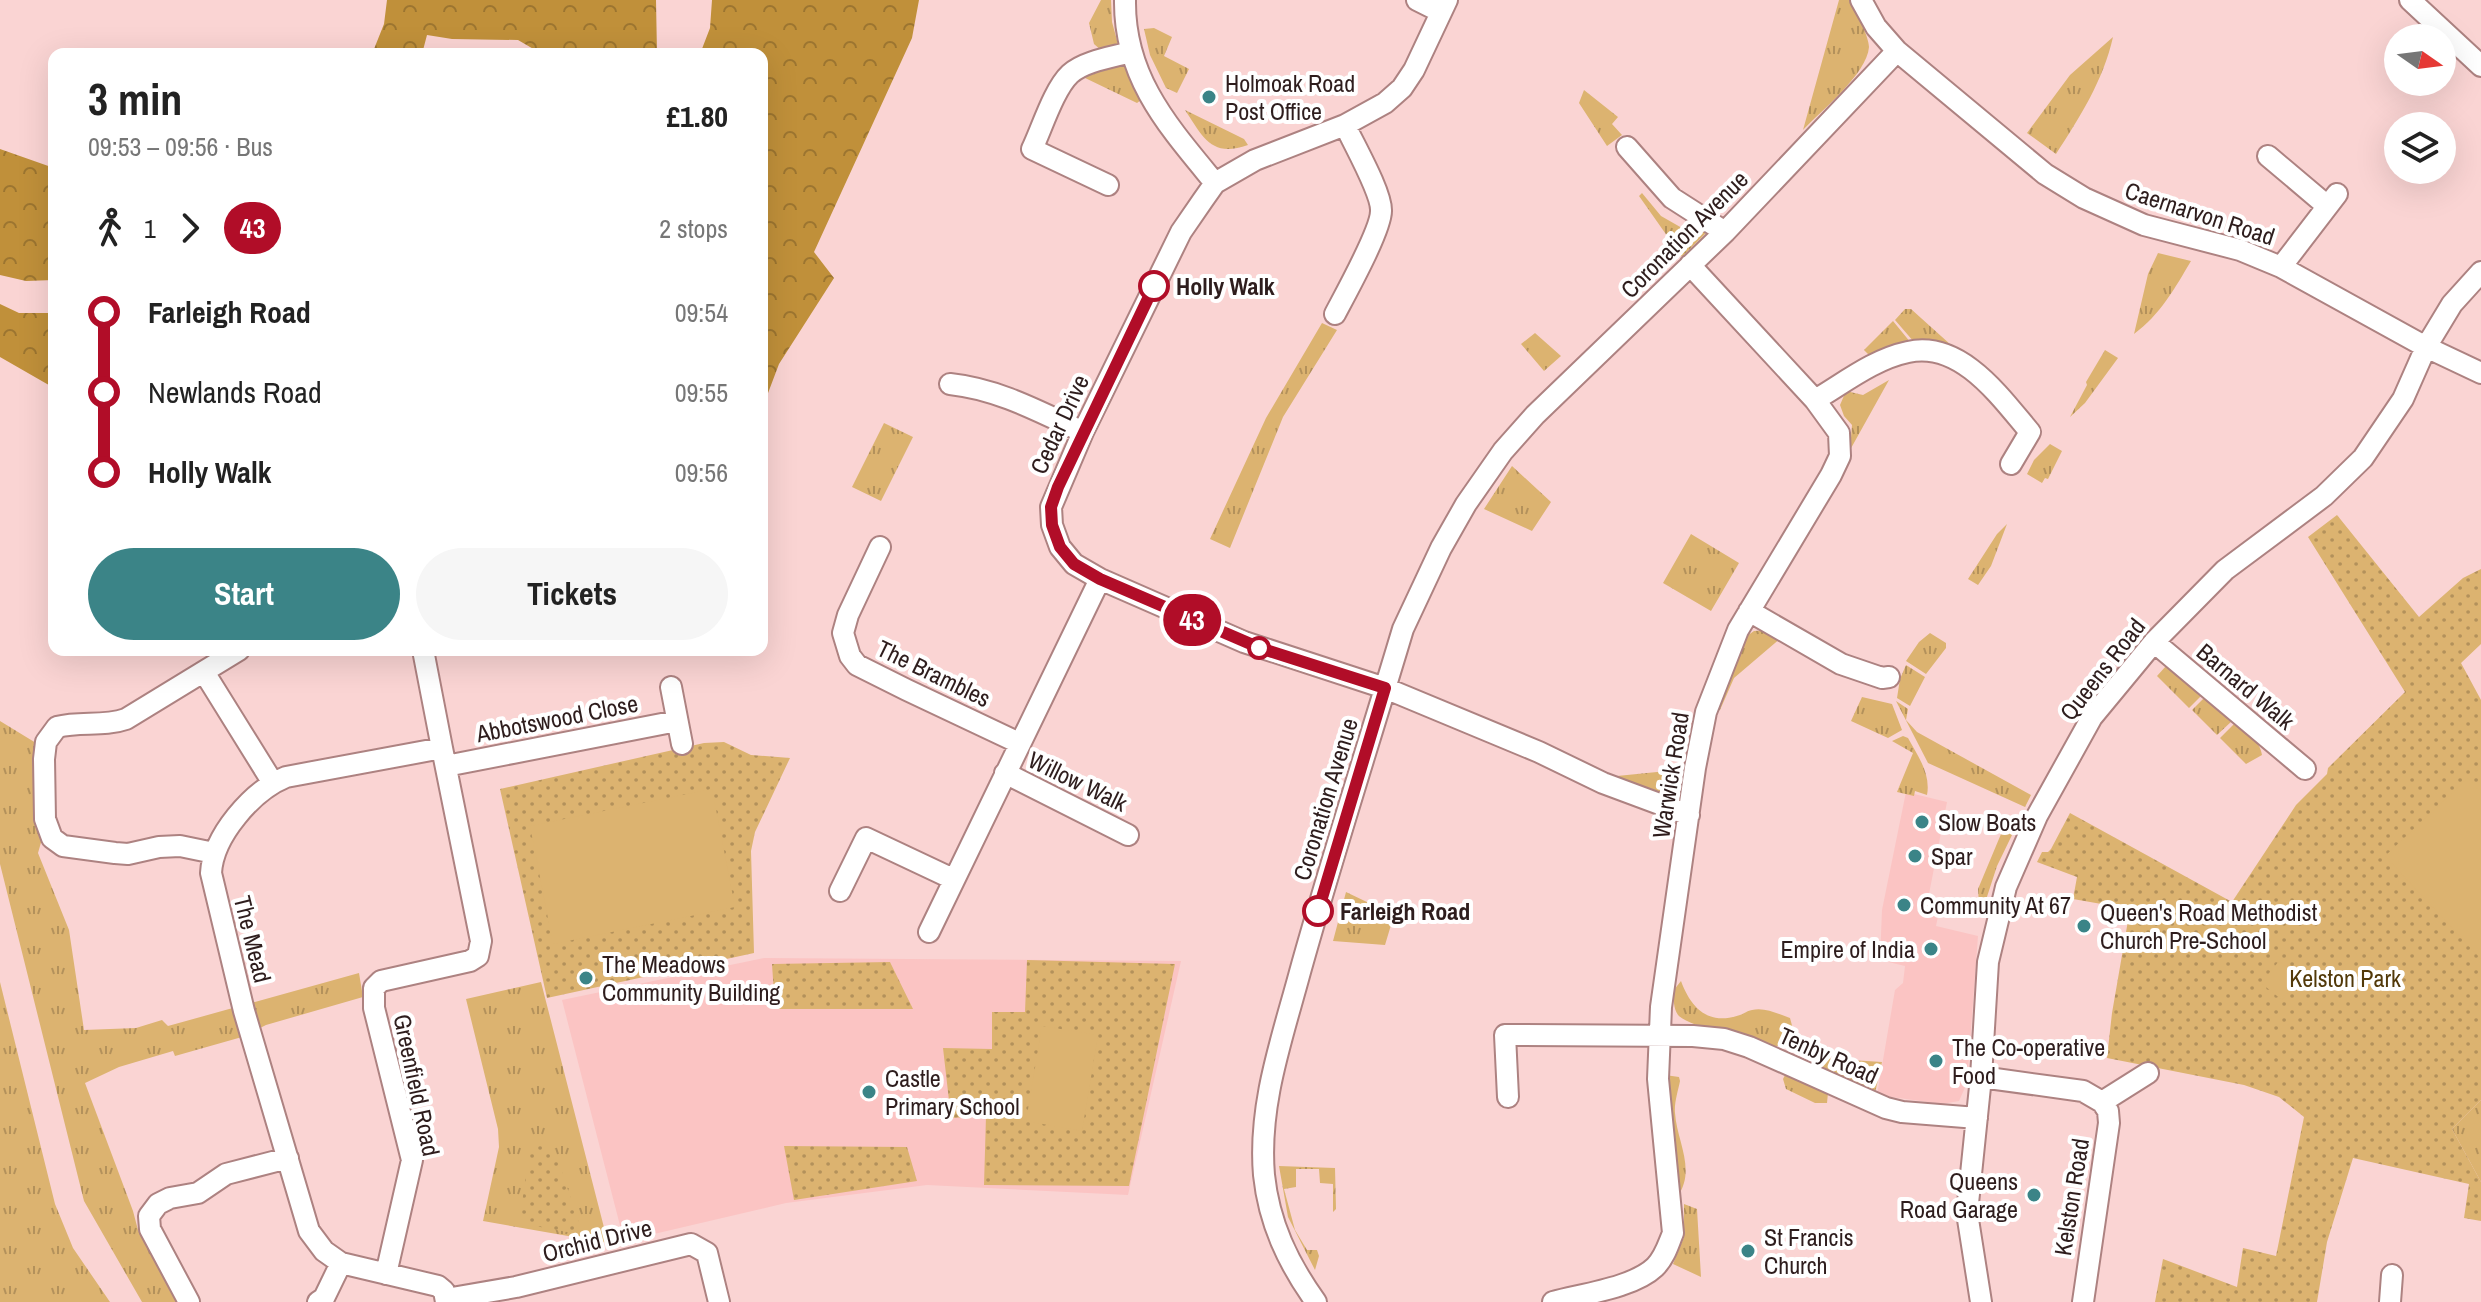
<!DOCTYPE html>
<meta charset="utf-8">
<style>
:root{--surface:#fff;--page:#f6f6f6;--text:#222;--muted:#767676;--accent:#3b8487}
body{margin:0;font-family:"Archivo Narrow",sans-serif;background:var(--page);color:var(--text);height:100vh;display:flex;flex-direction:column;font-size:30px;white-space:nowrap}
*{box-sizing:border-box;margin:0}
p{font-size:26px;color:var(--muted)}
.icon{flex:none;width:44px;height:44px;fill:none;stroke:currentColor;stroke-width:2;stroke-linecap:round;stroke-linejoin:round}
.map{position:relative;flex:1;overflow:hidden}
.details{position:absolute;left:48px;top:48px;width:720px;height:608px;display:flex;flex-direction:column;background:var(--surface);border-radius:16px;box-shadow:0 8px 32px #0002}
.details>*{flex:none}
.badge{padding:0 16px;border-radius:26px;font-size:28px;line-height:52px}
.needle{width:52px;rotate:104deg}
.tools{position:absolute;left:2384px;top:24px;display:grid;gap:16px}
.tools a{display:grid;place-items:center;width:72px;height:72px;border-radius:50%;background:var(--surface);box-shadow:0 8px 32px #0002;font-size:40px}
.map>.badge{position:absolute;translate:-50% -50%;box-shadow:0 0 0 4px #fff}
.legs{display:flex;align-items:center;gap:12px;height:88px;padding:0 40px;font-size:26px}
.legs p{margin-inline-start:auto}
.summary{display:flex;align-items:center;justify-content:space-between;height:136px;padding:0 40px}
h1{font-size:44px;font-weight:700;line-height:60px}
.button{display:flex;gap:16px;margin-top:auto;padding:16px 40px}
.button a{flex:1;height:92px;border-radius:48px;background:var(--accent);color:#fff;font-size:32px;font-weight:700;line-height:92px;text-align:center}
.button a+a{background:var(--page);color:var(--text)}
ul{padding:0 40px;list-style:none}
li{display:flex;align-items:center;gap:28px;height:80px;font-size:30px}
li i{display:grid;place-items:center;width:12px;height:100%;margin:0 10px;background:currentColor}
li i::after{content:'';width:20px;height:20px;margin:-10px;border:6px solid;border-radius:50%;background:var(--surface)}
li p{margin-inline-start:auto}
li:first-child i{background:linear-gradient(#0000 50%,currentColor 0)}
li:last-child i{background:linear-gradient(currentColor 50%,#0000 0)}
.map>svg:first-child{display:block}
.built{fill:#fbc4c3}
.grass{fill:url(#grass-tufts)}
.forest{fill:url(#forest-crowns)}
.park{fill:url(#park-dots)}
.pitch{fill:#dcb370}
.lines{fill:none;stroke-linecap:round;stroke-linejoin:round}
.minor-casing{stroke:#ad8281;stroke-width:24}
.minor{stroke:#fff;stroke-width:20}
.line-1-casing{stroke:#fff;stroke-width:18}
.line-1{stroke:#b10d28;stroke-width:12}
.poi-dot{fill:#3b8487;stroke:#fff;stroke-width:3}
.stop-1-dot{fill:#fff;stroke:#b10d28;stroke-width:4}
.labels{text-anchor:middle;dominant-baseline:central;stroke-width:8;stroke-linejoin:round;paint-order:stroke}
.poi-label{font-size:24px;fill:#2e1d1d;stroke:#fff;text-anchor:start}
.street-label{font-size:24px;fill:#2e1d1d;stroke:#fff}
.stop-label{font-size:24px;font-weight:bold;fill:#2e1d1d;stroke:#fff;text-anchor:start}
.park-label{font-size:24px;fill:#523909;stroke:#fff}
</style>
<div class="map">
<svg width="2481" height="1302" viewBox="0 0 2481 1302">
<defs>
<pattern id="grass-tufts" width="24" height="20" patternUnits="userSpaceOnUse" patternTransform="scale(2)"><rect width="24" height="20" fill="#dcb370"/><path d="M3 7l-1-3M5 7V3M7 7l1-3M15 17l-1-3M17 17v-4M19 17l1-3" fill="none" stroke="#b3915b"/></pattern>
<pattern id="forest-crowns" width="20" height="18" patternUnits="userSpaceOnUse" patternTransform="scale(2)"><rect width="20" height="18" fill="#c0903a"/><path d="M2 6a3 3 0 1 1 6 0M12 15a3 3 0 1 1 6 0" fill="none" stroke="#9c7530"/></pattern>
<pattern id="park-dots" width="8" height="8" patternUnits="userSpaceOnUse" patternTransform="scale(2)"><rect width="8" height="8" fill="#dcb370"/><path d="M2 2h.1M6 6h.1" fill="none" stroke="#b3915b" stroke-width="1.8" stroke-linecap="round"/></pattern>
</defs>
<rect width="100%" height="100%" fill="#fad4d3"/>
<path class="built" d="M1906,792l41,10 -19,97 13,3 -5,24 42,10 -11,147 -8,18 -17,3 -65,-9 18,-105 8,-7 2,-17 -25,-6 2,-50z
M764,958l417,3 -53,234 -201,-10 -141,18 -162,38 -62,-241z"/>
<path class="grass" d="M1101,0h10l1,22 6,22 -5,6 -11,1 -8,-7 -5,-21z
M1839,0h13c4,11 17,37 17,47 -2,27 -48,64 -66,83z
M1154,28l18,9 -8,19 25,13 -12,24 -11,-5 -16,-33 -6,-26z
M2113,37c-10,44 -33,80 -57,117l-29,-21 43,-58z
M1119,63l8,5 14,32 -4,3 -54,-26 7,-7z
M1584,90l34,27 -6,7 10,11 -15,11 -28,-43z
M1185,110l59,29 4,6c-37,13 -45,-8 -63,-35z
M1642,193l19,23 35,20 10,-10 2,5 -26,26 -43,-61z
M2158,253l33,8c-16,27 -31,54 -57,73l14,-60z
M1905,309h6l40,36 -4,3 -33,-6 -19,-22z
M1893,321l18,22 -41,13 -6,-6z
M1322,323l15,7 -54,87 -53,131 -20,-9 56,-121z
M1535,333l26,23 -17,15 -23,-27z
M2105,350l13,8 -33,45 -15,14 17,-32 -1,-3z
M1889,380l-39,70 2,-25 -8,-9 -4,-11 6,-14 17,4z
M884,423l29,14 -32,64 -29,-14z
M2050,444l12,7 -14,28 -3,-1 -3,5 -15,-9 7,-14z
M1512,466l39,36 -19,29 -48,-22z
M2007,524l-16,42 -13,19 -10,-6 29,-45z
M1691,534l48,29 -28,48 -48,-28z
M1769,630l12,8 -47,40 -14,32 -5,1 29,-73 10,-7z
M1930,633l16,10v5l-20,26 -20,-13 13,-19z
M1906,665l19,12 -15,29 -13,-8 3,-19z
M2166,666l36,29 -13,13 -32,-32z
M1862,697l30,7 10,26 -14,8 -37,-17z
M2205,697l27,24 -15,14 -25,-25z
M1896,701l12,8 -2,11 11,12 114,63 -6,12 -97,-44z
M0,721l36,22 6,96 -4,14 31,77 15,100 52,-2 26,-8 6,6 191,-53 4,24 -97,28 -24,12 -67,19 -2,-5 -54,16 -34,16 48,128 5,19 39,72h-35l-58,-101 -84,-337z
M2235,723c11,9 25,17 27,32l-16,9 -26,-26z
M1903,736l5,2c10,18 23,36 19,57l-12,-4 -1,5 -17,-4 16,-39 -21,-12z
M1677,770l-2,14 -8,9 -13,-1 -37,-16z
M2009,832l3,3 -15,31 -13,40 -5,-2 -1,-15 23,-55z
M1346,892l48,23 -9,30 -52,-4z
M1681,981c10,27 27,45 59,34 6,-2 6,-4 12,-5 13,-3 26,4 38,8l4,15 -9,11 -11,3c-21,-8 -85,-19 -96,-32 -5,-7 -4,-16 -5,-24z
M0,982l55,222 18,44 37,54h-110z
M541,982l67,261 -125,-22 16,-74 -1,-18 -32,-130z
M1820,1058l62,4 -7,31 -54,-24 -2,-4z
M1786,1073l42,20 -1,10h-12l-29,-14 -3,-10z
M1665,1075l14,2 1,4c-2,10 -6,22 -5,32 2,29 21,56 3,83z
M2481,1100v82l-29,-53z
M1279,1166l56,2 1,41 -3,3v-28l-13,-1 -1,-14h-23v18l-12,2 11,41 12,20h10l2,6 -4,14 -27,-53z
M1684,1204l13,5 4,68 -28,-13 11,-27z"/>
<path class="forest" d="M387,0h269l1,54h-115l-24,-14 -66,-1 -25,-4 -5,19h-50l12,-30z
M712,0h207l-7,38 -98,214 20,26 -55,86 -17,45v-355h-62l10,-26z
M0,149l54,19v112l-28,1 -26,-6z
M0,304l19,9h35v75l-54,-31z"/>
<path class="park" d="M2337,515l82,102 44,-39 18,-9v75l-20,19 20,37v400l-29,29 29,53v39l-17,-3 5,-34 -116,-26 -26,84 -10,60h-162l8,-43 74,28 6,-39 33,8 28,-139 -25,-20 -35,-12 -137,-27 5,-45 18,-104 -57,-10 4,-22 -40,-15 5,-10h6l3,-3 19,-36 162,89 64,-97 31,-31 1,-6 77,-76 -97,-155z
M724,742l27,13 39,3 -35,74 -4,19 3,102 -207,45 -47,-209 204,-46z
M1027,960l148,4 -46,222 -145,-1 2,-69 -35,2 -8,-70 49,1v-37h33z
M890,962l23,47h-138l-3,-45z
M531,1142l23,6 29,87 -64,-12z
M784,1146l123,1 10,34 -123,19z"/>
<path class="pitch" d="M2468,778l13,15v166l-96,-103z
M712,789l23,118 -182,37 -23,-118z
M2279,961l21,16 -18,23 -21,-17z
M1042,1026l56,9 -16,96 -56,-10z"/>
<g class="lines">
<defs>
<path id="minor" d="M1125,0c-1,78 44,127 90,183
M1417,0l24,12
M1447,0l-33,70 -12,18 -17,15 -40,22 -90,35 -40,23 -12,17 -22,32 -98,200 -32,75 1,18 8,22 14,17 26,15 144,63 141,46 154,64 64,31 86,32
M1861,0l15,27 21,24 148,123 39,24 60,27 96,25 41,17 145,80 55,26
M2410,0l71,66
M1627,147l45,51 53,34
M2268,156l58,49
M1108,185l-76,-36c10,-21 22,-60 38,-75 14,-13 43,-17 61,-22
M2281,267l56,-73
M1335,314c11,-21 46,-84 46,-103 1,-18 -28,-68 -36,-86
M950,384c48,5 90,28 133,48
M1815,400c29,-17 59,-41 93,-48 53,-12 93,46 122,80l-19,32
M880,547l-32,68 -5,18 7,23 7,9 50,25 112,53
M1749,611l92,53 41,14 7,-1
M2154,642l151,127
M423,650l19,98 -156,29c-34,14 -73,59 -75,96l33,138 65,220 15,20 17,12 97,23 6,5 2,11
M204,672l69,111
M671,687l11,57
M446,766l231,-45
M1005,773l123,62
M214,853l-34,-7 -21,1 -31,7 -13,-1 -52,-7 -11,-8 -7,-19 -1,-60 2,-17 11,-15c24,-6 46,0 69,-8l113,-69
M840,891l26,-53 87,41
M929,932l171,-353
M1981,1077l102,14 19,11 46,-29
M1508,1097l-3,-62 188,1 31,3 25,8 137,61 16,4 75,6
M386,1274l26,-114 -38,-152v-20l7,-7 89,-20 8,-5 3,-15 -39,-193
M446,1299l70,-12 175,-43 16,9 12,49
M189,1302l-39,-73 -1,-13 9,-12 12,-6 28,-5 28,-19 62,-16
M318,1302l6,-4 17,-35
M1316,1302c-28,-39 -47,-79 -52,-127 -6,-70 18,-136 36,-203 32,-115 69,-229 103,-343l38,-81 25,-44 37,-53 32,-36 190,-183 172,-181
M1553,1302c29,-8 80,-14 102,-35 10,-10 13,-22 18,-34l-15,-154 3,-72 34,-239 11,-56 32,-82 93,-155 9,-19 -1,-23 -24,-33 -125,-135
M1981,1302l-14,-89 14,-136 7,-115 18,-75 31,-71 55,-99 62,-75 71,-72 99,-74 39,-38 40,-59 23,-52 26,-43 29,-32
M2083,1302l26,-179 -1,-12 -6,-9
M2390,1302l2,-27"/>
</defs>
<use href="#minor" class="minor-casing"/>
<use href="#minor" class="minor"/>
</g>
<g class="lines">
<defs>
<path id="line-1" d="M1154,286l-96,201 -7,20 1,18 8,22 14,17 26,15 160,69 125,40 -67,223"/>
</defs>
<use href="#line-1" class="line-1-casing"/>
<use href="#line-1" class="line-1"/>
</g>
<g class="poi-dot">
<circle cx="1209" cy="97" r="8"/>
<circle cx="1922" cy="822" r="8"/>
<circle cx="1915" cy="856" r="8"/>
<circle cx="1904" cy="905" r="8"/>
<circle cx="2084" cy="926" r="8"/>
<circle cx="1931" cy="949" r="8"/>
<circle cx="586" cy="978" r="8"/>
<circle cx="1936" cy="1061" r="8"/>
<circle cx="869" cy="1092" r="8"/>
<circle cx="2034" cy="1195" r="8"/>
<circle cx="1748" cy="1251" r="8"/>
</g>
<g class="stop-1-dot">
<circle cx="1154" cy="286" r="14"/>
<circle cx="1259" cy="648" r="10"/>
<circle cx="1318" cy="911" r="14"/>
</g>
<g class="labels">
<g class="poi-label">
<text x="1225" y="83">Holmoak Road<tspan x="1225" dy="28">Post Office</tspan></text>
<text x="1938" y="822">Slow Boats</text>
<text x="1931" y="856">Spar</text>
<text x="1920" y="905">Community At 67</text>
<text x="2100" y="912">Queen's Road Methodist<tspan x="2100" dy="28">Church Pre-School</tspan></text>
<text x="1915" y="949" text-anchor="end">Empire of India</text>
<text x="602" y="964">The Meadows<tspan x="602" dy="28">Community Building</tspan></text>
<text x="1952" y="1047">The Co-operative<tspan x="1952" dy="28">Food</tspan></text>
<text x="885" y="1078">Castle<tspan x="885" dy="28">Primary School</tspan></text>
<text x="2018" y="1181" text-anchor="end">Queens<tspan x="2018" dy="28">Road Garage</tspan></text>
<text x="1764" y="1237">St Francis<tspan x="1764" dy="28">Church</tspan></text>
</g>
<g class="street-label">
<text transform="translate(2200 213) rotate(18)">Caernarvon Road</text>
<text transform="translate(1684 234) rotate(-45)">Coronation Avenue</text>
<text transform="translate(1059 424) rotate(-65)">Cedar Drive</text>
<text transform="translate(2102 669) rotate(-52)">Queens Road</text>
<text transform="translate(934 673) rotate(26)">The Brambles</text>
<text transform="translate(2246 686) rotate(40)">Barnard Walk</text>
<text transform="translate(557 718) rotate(-11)">Abbotswood Close</text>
<text transform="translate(1670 775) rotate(-81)">Warwick Road</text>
<text transform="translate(1078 781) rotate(26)">Willow Walk</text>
<text transform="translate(1325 799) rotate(-73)">Coronation Avenue</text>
<text transform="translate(253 939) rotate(76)">The Mead</text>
<text transform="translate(1829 1055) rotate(24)">Tenby Road</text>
<text transform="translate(417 1085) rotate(78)">Greenfield Road</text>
<text transform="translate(2071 1197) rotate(-81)">Kelston Road</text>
<text transform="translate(597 1240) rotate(-14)">Orchid Drive</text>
</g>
<g class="stop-label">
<text x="1176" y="286">Holly Walk</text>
<text x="1340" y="911">Farleigh Road</text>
</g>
<g class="park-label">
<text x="2345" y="978">Kelston Park</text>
</g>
</g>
</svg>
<div class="tools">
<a><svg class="needle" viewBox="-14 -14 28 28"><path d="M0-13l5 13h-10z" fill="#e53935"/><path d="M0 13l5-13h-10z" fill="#767676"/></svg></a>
<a><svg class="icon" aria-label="layers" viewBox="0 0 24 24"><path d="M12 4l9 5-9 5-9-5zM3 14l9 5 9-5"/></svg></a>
</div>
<b class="badge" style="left:1192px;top:620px;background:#b10d28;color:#fff">43</b>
<section class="details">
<div class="summary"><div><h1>3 min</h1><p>09:53 – 09:56 · Bus</p></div><b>£1.80</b></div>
<div class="legs"><svg class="icon" aria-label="walk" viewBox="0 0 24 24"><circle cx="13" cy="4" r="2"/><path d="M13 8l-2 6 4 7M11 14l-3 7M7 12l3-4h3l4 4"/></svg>1<svg class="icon" aria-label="forward" viewBox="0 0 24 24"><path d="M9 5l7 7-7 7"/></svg><b class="badge" style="background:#b10d28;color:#fff">43</b><p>2 stops</p></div>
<ul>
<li><i style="color:#b10d28"></i><b>Farleigh Road</b><p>09:54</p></li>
<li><i style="color:#b10d28"></i><span>Newlands Road</span><p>09:55</p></li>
<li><i style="color:#b10d28"></i><b>Holly Walk</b><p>09:56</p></li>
</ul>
<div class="button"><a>Start</a><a>Tickets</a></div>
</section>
</div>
